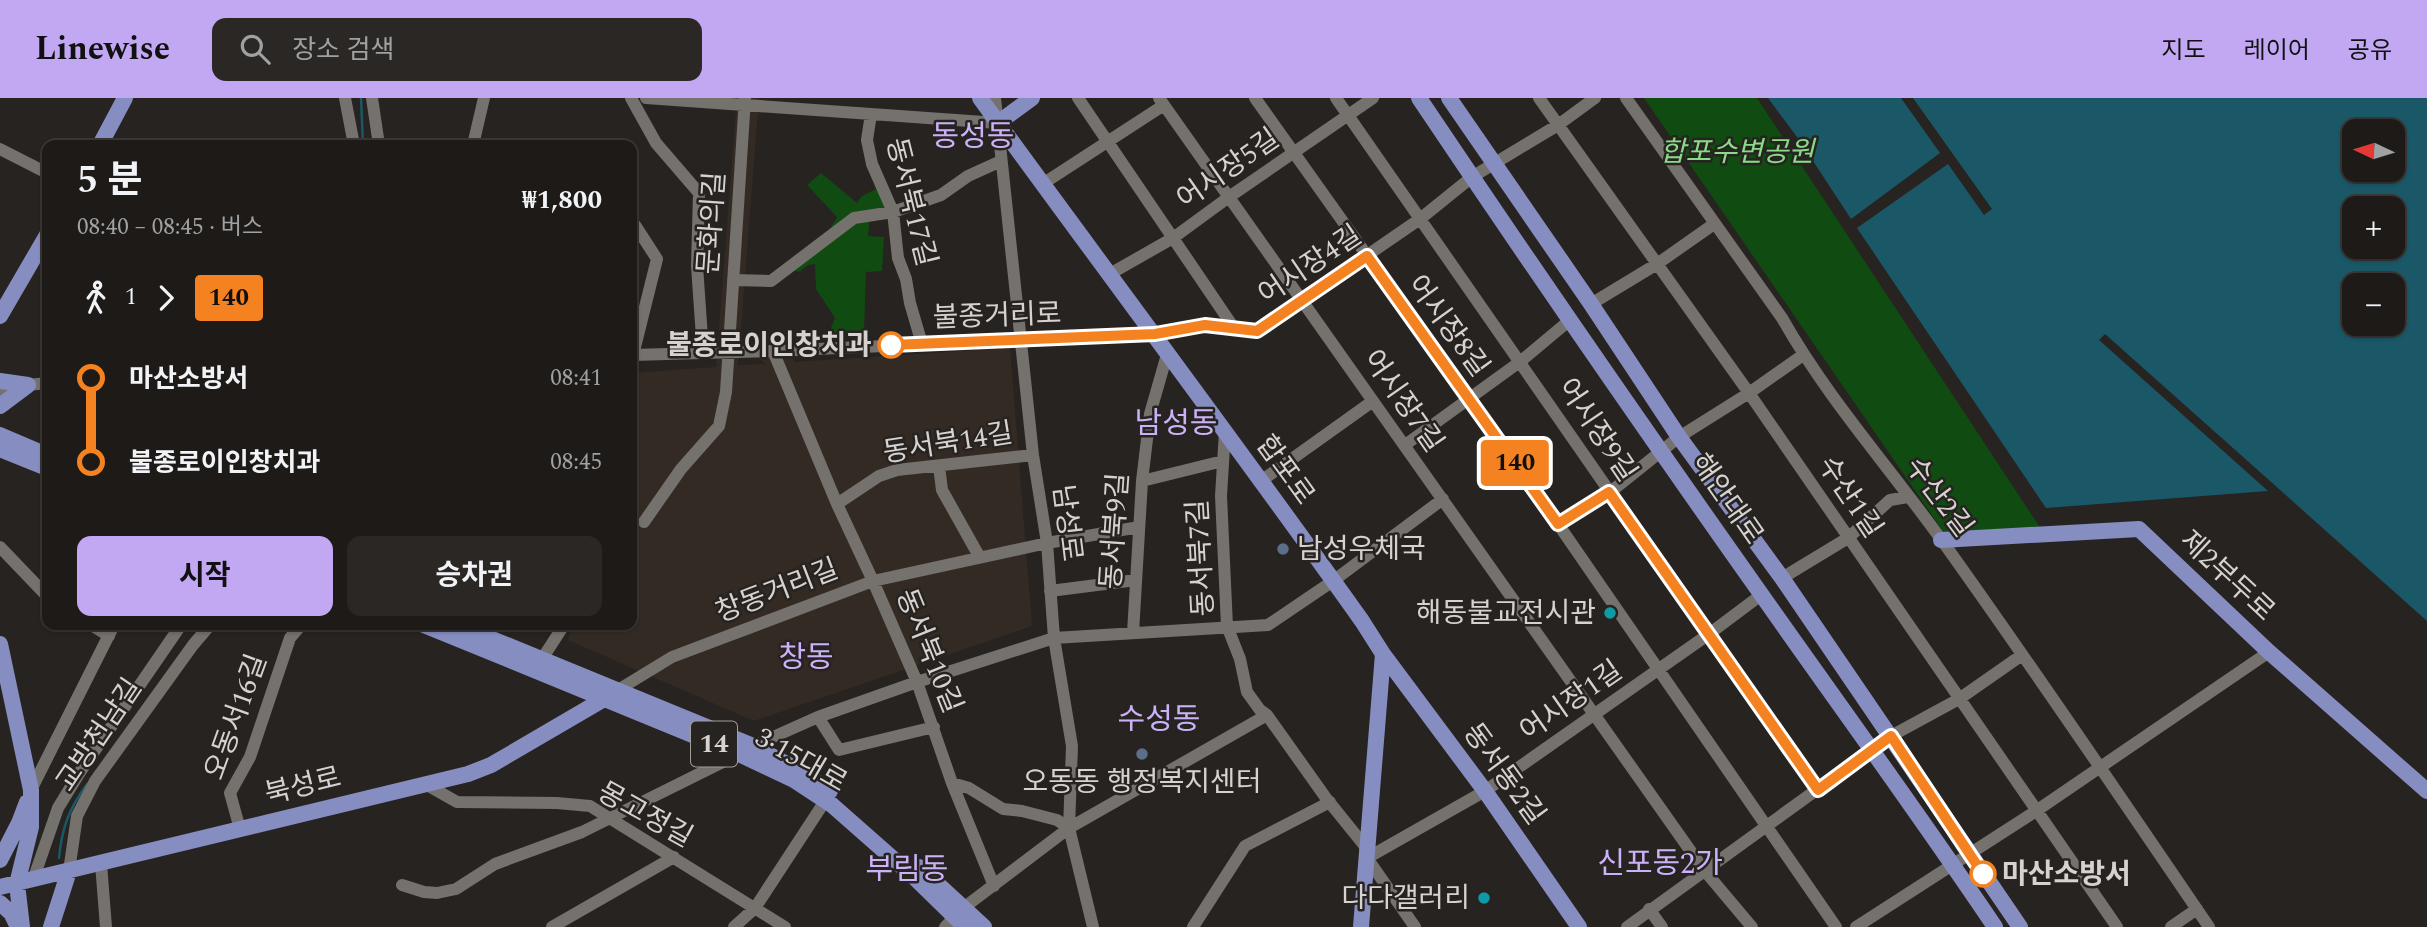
<!DOCTYPE html>
<html lang="ko">
<meta charset="utf-8">
<style>
:root{--surface:#1d1a18;--page:#2a2725;--text:#f1f3f6;--muted:#a0a1a2;--line:#3b3837;--accent:#c2a7f2}
body{margin:0;font-family:Spectral,"Noto Sans KR",serif;background:var(--page);color:var(--text);height:100vh;display:flex;flex-direction:column;font-size:26px;white-space:nowrap}
*{box-sizing:border-box;margin:0}
p{font-size:23px;color:var(--muted)}
.icon{flex:none;width:38px;height:38px;fill:none;stroke:currentColor;stroke-width:2;stroke-linecap:round;stroke-linejoin:round}
.map{position:relative;flex:1;overflow:hidden}
.sheet{position:absolute;left:42px;top:42px;width:595px;height:490px;display:flex;flex-direction:column;background:var(--surface);border-radius:14px;box-shadow:0 2px 5px #0004,0 0 0 2px var(--line)}
.sheet>*{flex:none}
.badge{padding:0 14px;border-radius:5px;font-size:24px;line-height:46px}
.needle{width:46px;rotate:274deg}
.tools{position:absolute;left:2342px;top:21px;display:grid;gap:14px}
.tools a{display:grid;place-items:center;width:63px;height:63px;border-radius:14px;background:var(--surface);box-shadow:0 2px 5px #0004,0 0 0 2px var(--line);font-size:35px}
.map>.badge{position:absolute;translate:-50% -50%;box-shadow:0 0 0 4px #fff}
.legs{display:flex;align-items:center;gap:10px;height:77px;padding:0 35px;font-size:23px}
.legs p{margin-inline-start:auto}
.headline{display:flex;align-items:center;justify-content:space-between;height:119px;padding:0 35px}
h1{font-size:38px;font-weight:700;line-height:52px}
.button{display:flex;gap:14px;margin-top:auto;padding:14px 35px}
.button a{flex:1;height:80px;border-radius:14px;background:var(--accent);color:#111;font-size:28px;font-weight:700;line-height:80px;text-align:center}
.button a+a{background:var(--page);color:var(--text)}
ul{padding:0 35px;list-style:none}
li{display:flex;align-items:center;gap:24px;height:84px;font-size:26px}
li i{display:grid;place-items:center;width:10px;height:100%;margin:0 9px;background:currentColor}
li i::after{content:'';width:18px;height:18px;margin:-9px;border:5px solid;border-radius:50%;background:var(--surface)}
li p{margin-inline-start:auto}
li:first-child i{background:linear-gradient(#0000 50%,currentColor 0)}
li:last-child i{background:linear-gradient(currentColor 50%,#0000 0)}
header{display:flex;align-items:center;gap:42px;box-sizing:border-box;height:98px;padding:0 35px;background:var(--accent);color:#111}
header strong{font-size:33px}
nav{display:flex;gap:38px;margin-inline-start:auto;font-size:24px}
.search{width:490px;height:63px;background:var(--page);display:flex;align-items:center;gap:18px;box-sizing:border-box;padding:0 24px;border-radius:14px;color:var(--muted);font-size:26px}
.map>svg:first-child{display:block}
.built{fill:#332a24}
.green{fill:#104c12}
.water{fill:#1a5868;fill-rule:evenodd}
.lines{fill:none;stroke-linecap:round;stroke-linejoin:round}
.stream{stroke:#1a5868;stroke-width:2.5}
.minor{stroke:#75716d;stroke-width:12}
.major{stroke:#868dc1;stroke-width:16}
.line-1-casing{stroke:#fff;stroke-width:16}
.line-1{stroke:#f58220;stroke-width:10}
.stop-1-dot{fill:#fff;stroke:#f58220;stroke-width:3.5}
.service-dot{fill:#5c6f8a;stroke:#272320;stroke-width:2.5}
.culture-dot{fill:#0f9aa8;stroke:#272320;stroke-width:2.5}
.labels{text-anchor:middle;dominant-baseline:central;stroke-width:5;stroke-linejoin:round;paint-order:stroke}
.shield{fill:#272320;stroke:#a19e9b;stroke-width:2}
.shield-label{font-size:26px;font-weight:bold;fill:#d5d2d0}
.park-label{font-size:28px;font-style:italic;fill:#8adb87;stroke:#272320}
.street-label{font-size:28px;fill:#d5d2d0;stroke:#272320}
.stop-label{font-size:28px;font-weight:bold;fill:#d5d2d0;stroke:#272320;text-anchor:end}
.poi-label{font-size:28px;fill:#d5d2d0;stroke:#272320;text-anchor:end}
.neighbourhood-label{font-size:30px;fill:#cbb2f8;stroke:#272320}
</style>
<header>
<strong>Linewise</strong>
<div class="search"><svg class="icon" aria-label="search" viewBox="0 0 24 24"><circle cx="10" cy="10" r="6"/><path d="M15 15l6 6"/></svg>장소 검색</div>
<nav><a>지도</a><a>레이어</a><a>공유</a></nav>
</header>
<div class="map">
<svg width="2427" height="829" viewBox="0 0 2427 829">
<rect width="100%" height="100%" fill="#272320"/>
<path class="built" d="M737,0h22l-21,267 28,-1 -7,-5v-4l33,-1 2,8 216,-14 22,278 -278,95 -186,-81 5,-15h59v-252l84,-6z"/>
<path class="green" d="M1644,0h113l286,434 -98,2z
M821,75l36,30 5,-7 18,-9 8,22 -18,6 -2,21 16,1 -2,34 -16,1 -2,60 -26,3 -7,-7 4,-10 -19,-29 -1,-25 -7,1 -9,7 -5,-2 35,-39 8,-14 -30,-32z"/>
<path class="water" d="M1768,0h133l39,55 -89,66 -51,-78z
M1913,0h514v523l-322,-287 -6,6 169,151 -222,17 -189,-280 91,-64 36,51 8,-6zM2354,33h38v39h-38zM2354,110h38v39h-38zM2354,187h38v39h-38z"/>
<g class="lines">
<path class="stream" d="M361,0l2,47
M59,760c3,-31 10,-49 28,-74"/>
<path class="minor" d="M345,0l9,47
M372,0l7,47
M631,0l25,45 43,50 -2,73 6,86
M646,0l352,25
M995,0l38,357 14,88 7,95 18,108 -3,82 24,99
M1078,0l156,230
M1159,0l545,772 48,57
M1255,0l303,426 278,403
M1336,0c161,230 321,461 481,692
M1539,0l210,295 368,534
M1626,0l156,220c45,80 108,150 161,224 91,127 178,256 266,385
M871,16l-4,26 5,24 21,48 5,46 8,21 4,24 12,41
M473,47l11,-47
M0,51l47,24
M1044,85l120,-78
M632,126l3,1 22,34 -24,96
M1108,177l65,-37 56,-41 144,-99
M733,182l38,1 83,-63 39,-6 48,-17 27,-19 33,-15
M1591,206l66,-40 57,-40
M773,253l64,153 36,77 44,101 35,101 42,103
M632,257l141,-4 382,-17 49,-9 53,6 163,-112 52,-42 86,-52 37,-27
M0,297l28,-10 19,-2
M1225,333l-4,65 6,130 13,33 7,33 13,18 7,5 59,83 42,52
M1405,347l116,-84 49,-41
M939,368l3,24 37,66
M1142,383l81,-20
M1261,383l112,-80
M837,406l42,-28 18,-6 136,-15
M644,424l37,-53 38,-43 7,-34 19,-294
M1558,426l51,-31 70,-56 70,-44 54,-38
M0,449l47,49
M1782,480l66,-40 42,-38 18,-3
M1050,493l86,-11
M91,527l18,11
M1133,535l9,-152 8,-67 18,-63
M542,561l22,-34
M613,595l59,-36 201,-76 174,-38 92,-16
M818,619l21,33 95,-23
M753,648l65,-29 99,-35 137,-44 214,-13 65,-44 110,-82
M952,685l17,5 34,21 19,2 35,9 12,8
M427,687l30,17 100,1 33,3 195,121
M31,692l83,-165
M240,731l-10,-36 20,-36 40,-119 11,-13
M101,766l5,63
M69,773l8,-55 18,-35 98,-136 17,-20
M33,782l25,-72 22,-36 101,-147
M402,787l22,7 13,1 19,-4 39,-25 87,-32 157,-78
M1649,811l13,18
M552,829l122,-70
M734,829l21,-19 70,-107
M945,829l17,-18 107,-81 198,-113
M1193,829l52,-81 85,-44
M1415,829l-48,-69 118,-67 224,-157 52,-39
M1627,829l264,-191 68,-37 63,-44
M1856,829l180,-116 233,-159
M2171,829l26,-18"/>
<path class="major" d="M980,0c127,175 257,347 382,523l21,33 -22,273
M1419,0c112,167 226,332 342,496 78,111 158,220 234,333
M1449,0l142,206 88,133 103,141 238,349
M998,25l34,-25
M100,47l25,-47
M0,218l47,-81
M0,283l28,4
M0,308l28,-21
M0,337l47,20
M0,351l47,19
M1941,442l198,-11 130,123 158,139
M424,527l315,129 55,26 38,25 84,74 49,48
M458,527l295,121 47,25 30,20
M0,546l31,146v37l-14,57 5,43
M1383,556l102,137 94,136
M0,762l19,-37 8,-21
M919,769l65,60
M0,789l468,-113 23,-9 113,-66
M0,805l11,10 7,14
M51,829l18,-56"/>
</g>
<g class="lines">
<defs>
<path id="line-1" d="M891,247l264,-11 50,-9 52,6 110,-75 191,268 51,-32 209,298 73,-54 92,138"/>
</defs>
<use href="#line-1" class="line-1-casing"/>
<use href="#line-1" class="line-1"/>
</g>
<g class="stop-1-dot">
<circle cx="891" cy="247" r="12"/>
<circle cx="1983" cy="776" r="12"/>
</g>
<g class="service-dot">
<circle cx="1283" cy="451" r="7"/>
<circle cx="1142" cy="656" r="7"/>
</g>
<g class="culture-dot">
<circle cx="1610" cy="515" r="7"/>
<circle cx="1484" cy="800" r="7"/>
</g>
<g class="labels">
<rect class="shield" x="691" y="623.5" width="46" height="45" rx="5"/>
<g class="shield-label">
<text x="714" y="646">14</text>
</g>
<g class="park-label">
<text x="1737" y="54">합포수변공원</text>
</g>
<g class="street-label">
<text transform="translate(1228 71) rotate(-35)">어시장5길</text>
<text transform="translate(911 104) rotate(76)">동서북17길</text>
<text transform="translate(712 125) rotate(-86)">문화의길</text>
<text transform="translate(1310 167) rotate(-34)">어시장4길</text>
<text transform="translate(997 218) rotate(-2)">불종거리로</text>
<text transform="translate(1448 228) rotate(54)">어시장8길</text>
<text transform="translate(1403 303) rotate(55)">어시장7길</text>
<text transform="translate(1597 332) rotate(56)">어시장9길</text>
<text transform="translate(948 345) rotate(-9)">동서북14길</text>
<text transform="translate(1285 372) rotate(54)">합포로</text>
<text transform="translate(1850 399) rotate(56)">수산1길</text>
<text transform="translate(1939 399) rotate(53)">수산2길</text>
<text transform="translate(1727 401) rotate(55)">해안대로</text>
<text transform="translate(1067 425) rotate(83)">남성로</text>
<text transform="translate(1115 433) rotate(-86)">동서북9길</text>
<text transform="translate(1201 460) rotate(-93)">동서북7길</text>
<text transform="translate(2227 478) rotate(43)">제2부두로</text>
<text transform="translate(777 493) rotate(-21)">창동거리길</text>
<text transform="translate(929 553) rotate(68)">동서북10길</text>
<text transform="translate(1571 603) rotate(-35)">어시장1길</text>
<text transform="translate(236 619) rotate(-70)">오동서16길</text>
<text transform="translate(99 637) rotate(-56)">교방천남길</text>
<text transform="translate(801 662) rotate(30)">3·15대로</text>
<text transform="translate(1504 676) rotate(54)">동서동2길</text>
<text transform="translate(303 688) rotate(-14)">북성로</text>
<text transform="translate(645 717) rotate(29)">몽고정길</text>
</g>
<g class="stop-label">
<text x="872" y="247">불종로이인창치과</text>
<text x="2002" y="776" text-anchor="start">마산소방서</text>
</g>
<g class="poi-label">
<text x="1297" y="451" text-anchor="start">남성우체국</text>
<text x="1596" y="515">해동불교전시관</text>
<text x="1142" y="684" text-anchor="middle">오동동 행정복지센터</text>
<text x="1470" y="800">다다갤러리</text>
</g>
<g class="neighbourhood-label">
<text x="973" y="39">동성동</text>
<text x="1176" y="326">남성동</text>
<text x="806" y="560">창동</text>
<text x="1159" y="622">수성동</text>
<text x="1660" y="766">신포동2가</text>
<text x="907" y="772">부림동</text>
</g>
</g>
</svg>
<div class="tools">
<a><svg class="needle" viewBox="-14 -14 28 28"><path d="M0-13l5 13h-10z" fill="#e53935"/><path d="M0 13l5-13h-10z" fill="#a0a1a2"/></svg></a>
<a>+</a>
<a>−</a>
</div>
<b class="badge" style="left:1515px;top:365px;background:#f58220;color:#111">140</b>
<section class="sheet">
<div class="headline"><div><h1>5 분</h1><p>08:40 – 08:45 · 버스</p></div><b>₩1,800</b></div>
<div class="legs"><svg class="icon" aria-label="walk" viewBox="0 0 24 24"><circle cx="13" cy="4" r="2"/><path d="M13 8l-2 6 4 7M11 14l-3 7M7 12l3-4h3l4 4"/></svg>1<svg class="icon" aria-label="forward" viewBox="0 0 24 24"><path d="M9 5l7 7-7 7"/></svg><b class="badge" style="background:#f58220;color:#111">140</b></div>
<ul>
<li><i style="color:#f58220"></i><b>마산소방서</b><p>08:41</p></li>
<li><i style="color:#f58220"></i><b>불종로이인창치과</b><p>08:45</p></li>
</ul>
<div class="button"><a>시작</a><a>승차권</a></div>
</section>
</div>
